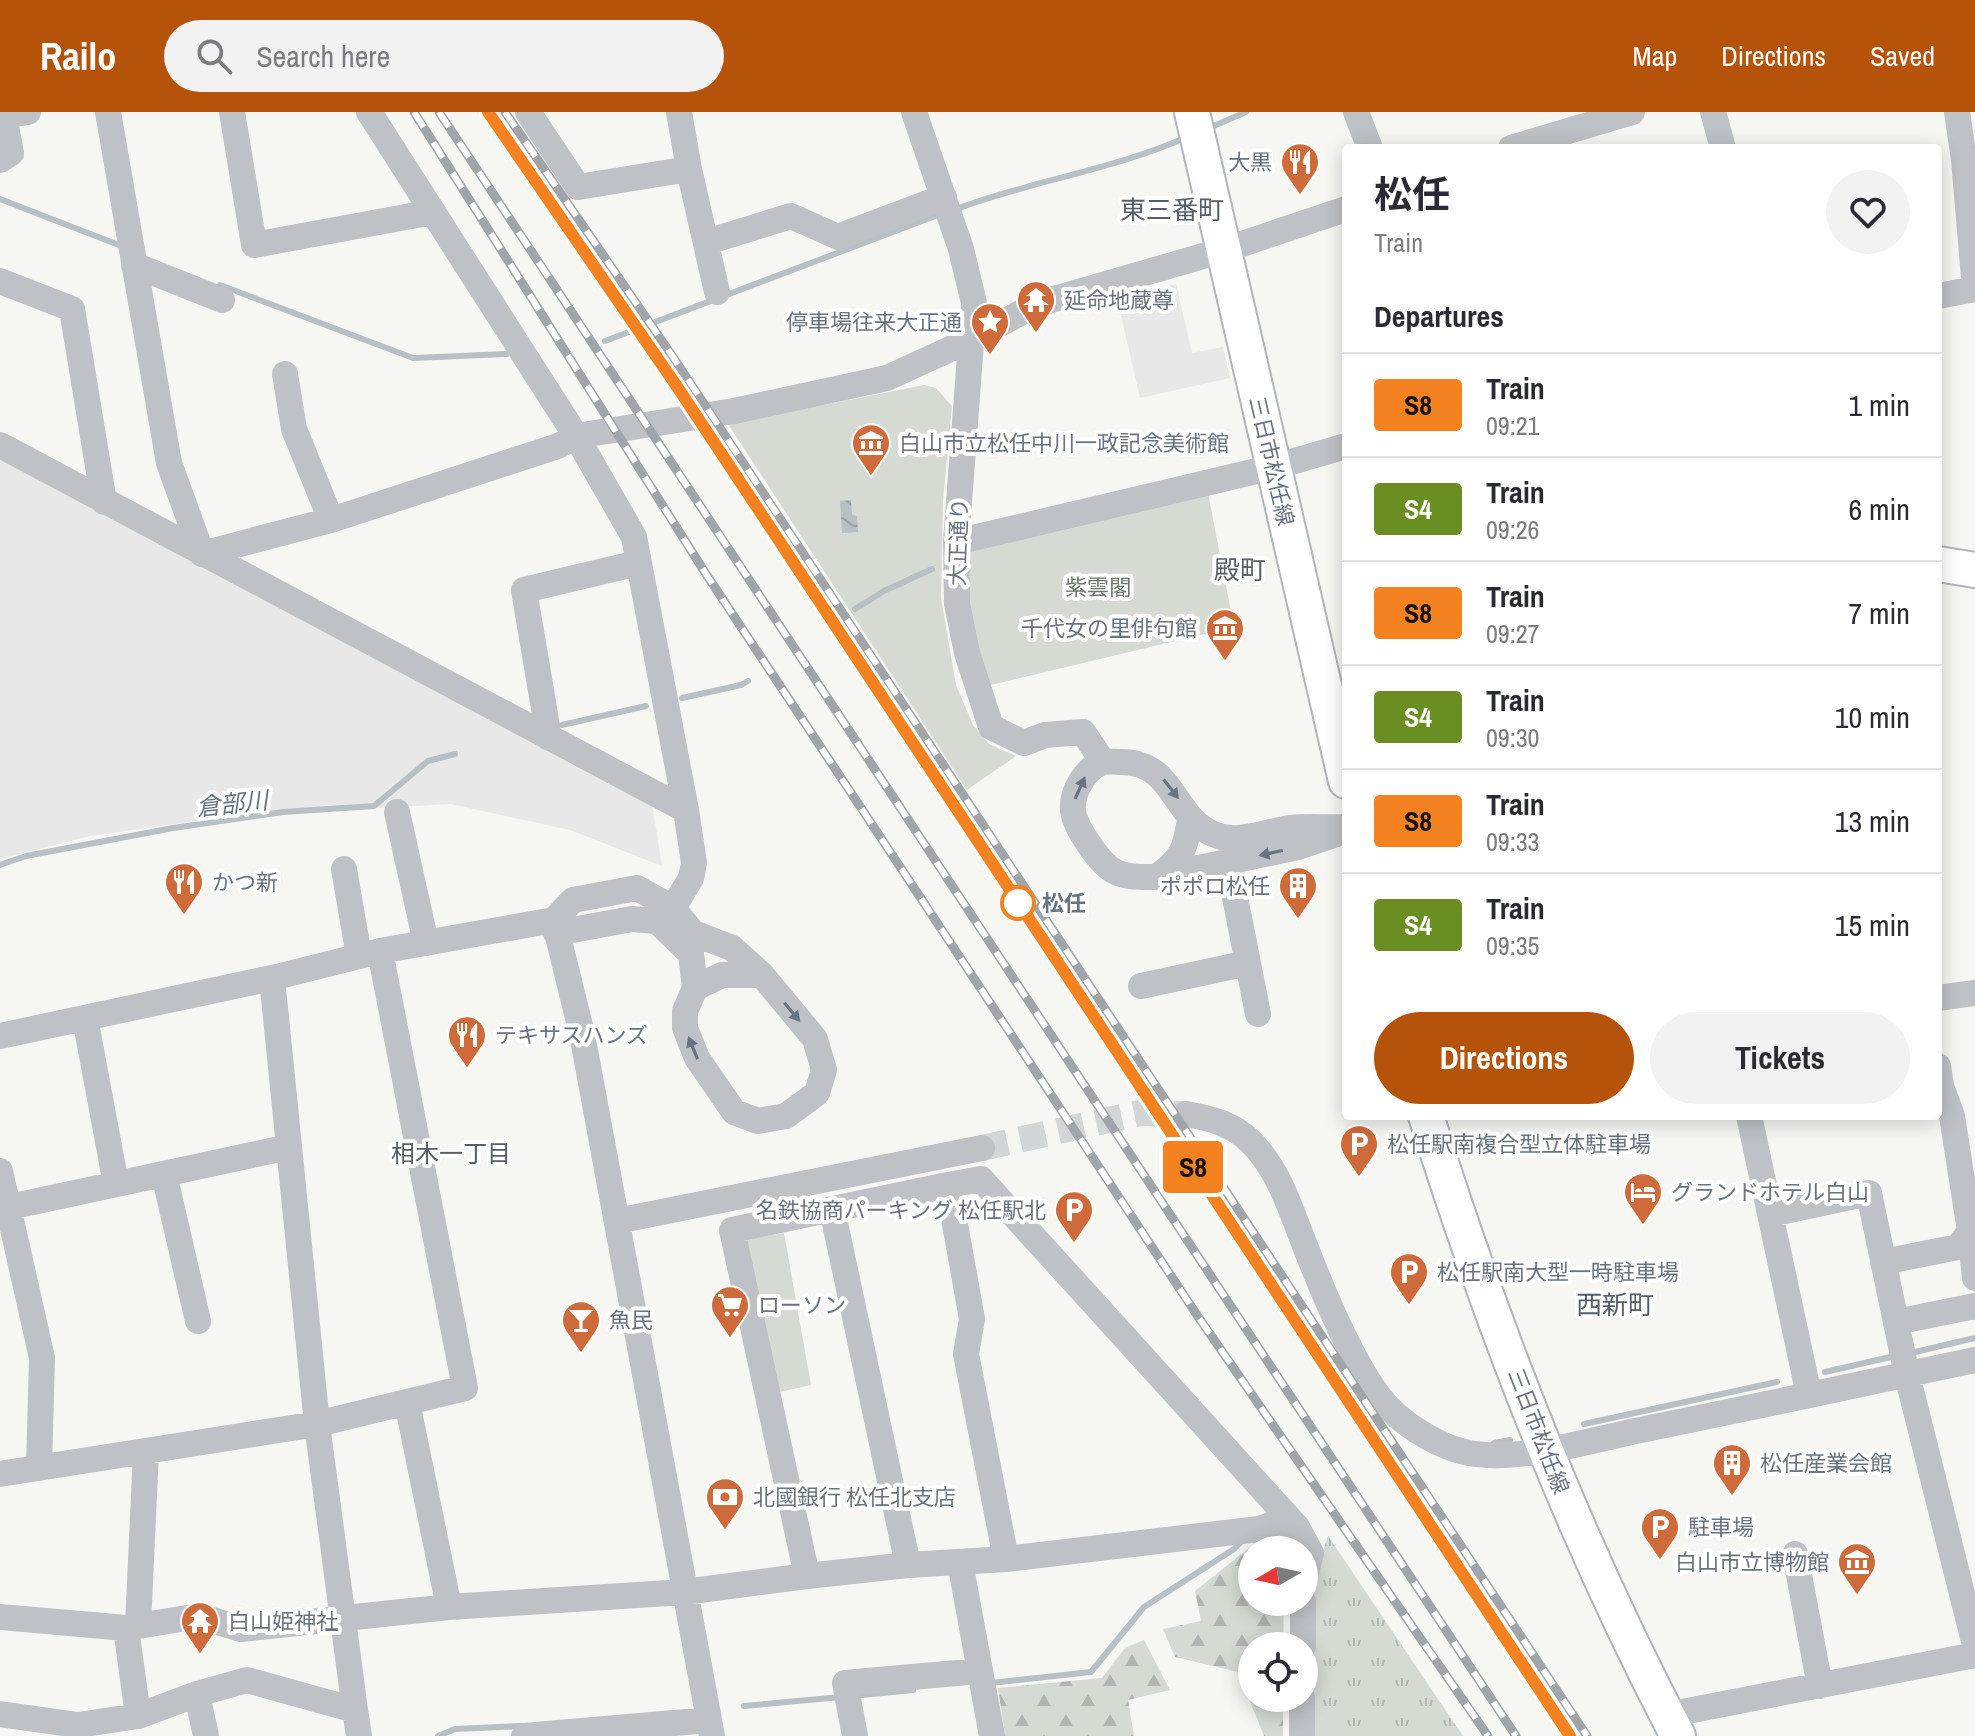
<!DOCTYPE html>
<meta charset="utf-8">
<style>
:root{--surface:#fff;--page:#f2f2f3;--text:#2b2b33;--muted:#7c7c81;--line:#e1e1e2;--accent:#b45309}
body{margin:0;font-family:"Archivo Narrow","Noto Sans JP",sans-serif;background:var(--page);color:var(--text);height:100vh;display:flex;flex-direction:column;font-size:30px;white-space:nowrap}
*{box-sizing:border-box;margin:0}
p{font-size:26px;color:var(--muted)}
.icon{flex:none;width:44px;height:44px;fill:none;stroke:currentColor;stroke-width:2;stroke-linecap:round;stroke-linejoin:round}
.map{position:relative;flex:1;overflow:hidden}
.sheet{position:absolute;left:1342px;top:32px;width:600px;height:976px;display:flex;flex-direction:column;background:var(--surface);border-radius:8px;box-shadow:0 4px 20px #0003}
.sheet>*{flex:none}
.badge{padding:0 16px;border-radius:6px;font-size:28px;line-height:52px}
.needle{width:52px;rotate:261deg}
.controls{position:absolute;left:1238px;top:1424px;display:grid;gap:16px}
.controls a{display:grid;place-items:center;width:80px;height:80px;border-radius:50%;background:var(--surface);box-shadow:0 4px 20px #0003;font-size:40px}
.map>.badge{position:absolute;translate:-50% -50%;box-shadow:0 0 0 4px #fff}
h2{padding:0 32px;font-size:30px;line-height:72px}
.round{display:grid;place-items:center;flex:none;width:84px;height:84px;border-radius:42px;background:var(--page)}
.head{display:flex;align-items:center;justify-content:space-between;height:136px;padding:0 32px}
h1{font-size:38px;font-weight:700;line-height:60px}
.action{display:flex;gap:16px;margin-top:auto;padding:16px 32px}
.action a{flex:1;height:92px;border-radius:48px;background:var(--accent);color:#fff;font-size:32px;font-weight:700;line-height:92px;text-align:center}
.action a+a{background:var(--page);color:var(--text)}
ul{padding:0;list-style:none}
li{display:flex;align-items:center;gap:24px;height:104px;padding:0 32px;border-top:2px solid var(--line)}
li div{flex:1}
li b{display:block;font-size:30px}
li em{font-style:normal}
li .badge{min-width:88px;font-weight:700;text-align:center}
header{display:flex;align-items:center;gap:48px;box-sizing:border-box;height:112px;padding:0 40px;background:var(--accent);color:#fff}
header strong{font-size:38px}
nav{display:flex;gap:44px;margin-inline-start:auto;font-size:28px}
.search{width:560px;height:72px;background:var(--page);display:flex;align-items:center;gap:20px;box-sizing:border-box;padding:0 28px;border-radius:44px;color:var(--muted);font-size:30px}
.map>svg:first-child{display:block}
.built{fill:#e7e8e7}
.grass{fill:url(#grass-tufts)}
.forest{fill:url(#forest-firs)}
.green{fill:#d5dad3}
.water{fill:url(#water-waves)}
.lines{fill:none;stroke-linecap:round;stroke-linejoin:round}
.stream{stroke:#b7c0c5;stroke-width:6}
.minor-tunnel{stroke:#d3d6d6;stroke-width:26;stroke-dasharray:26 13;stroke-linecap:butt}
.major-casing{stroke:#b2b5b9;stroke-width:38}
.minor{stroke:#bec1c5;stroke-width:26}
.major{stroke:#fff;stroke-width:34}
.rail-casing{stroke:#a0a5aa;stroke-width:9}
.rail{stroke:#fff;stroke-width:6;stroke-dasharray:18;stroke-linecap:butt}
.oneway{fill:#697481}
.line-casing{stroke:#fff;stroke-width:18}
.line{stroke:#f58220;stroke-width:12}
.stop-dot{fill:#fff;stroke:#f58220;stroke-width:4}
.labels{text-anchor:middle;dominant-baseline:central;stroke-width:8;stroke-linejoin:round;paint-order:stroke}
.poi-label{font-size:22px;fill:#697481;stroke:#fff;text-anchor:start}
.street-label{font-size:22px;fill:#697481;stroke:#fff}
.park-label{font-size:22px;fill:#697967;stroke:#fff}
.stop-label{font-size:22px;font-weight:bold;fill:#697481;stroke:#fff;text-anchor:start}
.water-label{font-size:24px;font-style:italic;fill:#64747d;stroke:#fff}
.neighbourhood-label{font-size:24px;fill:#565e67;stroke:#fff}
.quarter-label{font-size:26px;fill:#565e67;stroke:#fff}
</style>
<header>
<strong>Railo</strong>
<div class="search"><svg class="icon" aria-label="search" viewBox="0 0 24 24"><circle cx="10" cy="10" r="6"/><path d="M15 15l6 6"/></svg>Search here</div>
<nav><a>Map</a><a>Directions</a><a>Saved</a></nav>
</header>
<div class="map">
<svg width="1975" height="1624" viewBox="0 0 1975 1624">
<defs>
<pattern id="grass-tufts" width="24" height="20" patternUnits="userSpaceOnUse" patternTransform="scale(2)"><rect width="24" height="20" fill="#d5dad3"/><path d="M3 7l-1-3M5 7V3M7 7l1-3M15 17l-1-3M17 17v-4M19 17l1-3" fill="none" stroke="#b1b5b1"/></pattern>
<pattern id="forest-firs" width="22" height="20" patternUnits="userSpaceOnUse" patternTransform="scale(2)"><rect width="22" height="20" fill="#d5dad3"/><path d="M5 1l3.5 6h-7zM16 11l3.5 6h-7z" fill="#b1b5b1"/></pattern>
<pattern id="water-waves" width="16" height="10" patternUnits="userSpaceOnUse" patternTransform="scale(2)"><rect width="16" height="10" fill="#b7c0c5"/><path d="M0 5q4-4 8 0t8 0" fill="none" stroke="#99a1a5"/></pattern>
</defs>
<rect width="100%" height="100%" fill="#f6f6f3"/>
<path class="built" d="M1176,172l16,69 31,-6 7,31 -90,20 -23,-100z
M0,345l652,346 10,63 -92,-36 -119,-26 -220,12 -141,20 -90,23z"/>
<path class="grass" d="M1328,1424l135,200h-153l2,-153z"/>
<path class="forest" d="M1259,1428l25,1v9h-32v52h32l-1,44h-31v52h31v38h-19l-26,-64 -63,-15 -12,-28 38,-8 -6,-30z
M1144,1528l26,50 -42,10 6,36h-129l-7,-48 104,-10 23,-30z"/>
<path class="green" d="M924,273l12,3 16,18 -9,94 -2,98 15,87 17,40 16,19 27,12 -49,34 -239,-366z
M1207,376l27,139 -247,59 -26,-96 4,-44z
M784,1121l27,152 -36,8 -33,-153z"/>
<path class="water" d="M851,388l1,15 5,1 1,16 -16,1 -2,-32z"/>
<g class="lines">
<path class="stream" d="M1209,16l37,-16
M0,87l124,48
M954,98c76,-29 159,-40 233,-73
M220,173l193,73 94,-4
M605,229l338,-128
M855,497l29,-18 48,-22
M682,586l59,-13 7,-4
M562,613l84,-19
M0,753l26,-9 147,-28 110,-16 91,-6 54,-45 27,-7
M1915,1240l60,-14
M1825,1260l70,-16
M1584,1312l193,-42
M1494,1331l16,-3
M991,1571l100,-11 53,-65 90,-58 9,-9
M852,1584l61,-6
M744,1594l97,-9
M438,1624l17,-7 67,-3"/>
<path class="minor-tunnel" d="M982,1036l158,-35 46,1"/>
<defs>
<path id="major" d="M1192,0l154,669
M1938,452l37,6
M1426,1004c67,213 148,422 252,620"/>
</defs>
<use href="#major" class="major-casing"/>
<path class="minor" d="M108,0l61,351 33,91 129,-34 227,-74 18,-10 -207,-324
M232,0l22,133 179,-33
M528,0l50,75 111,-18
M679,0l10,57 28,123
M914,0l47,137 13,54 -18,239 1,62 10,49 24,74 33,16 21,-8 38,-3 20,30
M1356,0l14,36
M1713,0l10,36
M1957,0l7,48 11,129
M1511,36l121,-36
M0,48l11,-7 -7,-37 24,-4
M707,130l84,-26 47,21 106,-40
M134,153l88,35
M0,169l72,28 32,193
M1938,184l37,-7
M285,262l9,55 37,91
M0,333l686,365
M956,430l318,-75 72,-21
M549,626l-25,-148 114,-27
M397,700l29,131
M1346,715c-18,1 -37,-1 -55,1 -25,3 -53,17 -78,6 -41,-18 -38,-71 -91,-72 -6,0 -14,-1 -19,0 -18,6 -32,31 -30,49 2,16 27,53 41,60 12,7 28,6 42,6l142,-30 48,-16
M1228,750l30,152
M344,757l15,87
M1158,764c25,-18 27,-27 32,-56
M661,806l12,-10 18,-30 3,-15 -8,-53 -52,-273 -58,-101 158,-25 153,-33 85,-39 65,-35 187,-54 122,-41
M554,808l28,114 130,702
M1141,874l107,-23
M695,876l27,-13h40
M1938,886l37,-5
M85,906l31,166
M0,924l272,-58 108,-27 174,-31 19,-20 64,-12 36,20 20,25 39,15 30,27 53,64 9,31 -7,23 -31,23 -28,5 -24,-9 -37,-54 -12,-30v-17l10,-23 -4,-34 -34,-33 -25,-2 -76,14
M1186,1002c24,4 47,10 65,28 26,26 38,62 51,96 18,47 54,137 88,171 20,20 52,39 79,44 47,9 116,-11 162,-21 115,-23 229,-48 344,-72
M1749,1004l60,279
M0,1059l42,187 -3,110
M164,1062l34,147
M0,1097l289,-62
M832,1097l76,356
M1771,1102l98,-21 38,182 68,270
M617,1109l365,-73
M1970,1119l5,47
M1883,1150l75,-15 12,-16 -18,-115 -11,-30 -3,-20
M1896,1210l79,-16
M407,1290l42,205
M0,1362l317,-50 148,-36 -85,-437
M1795,1442l25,132
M1006,1447l-40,-205 6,-35 -24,-134 33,-6 316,348 14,26 -7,26
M960,1450l32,174
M807,1464l-75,-346 216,-45
M0,1505l126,11 73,-12 42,13 208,-22 235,-15 123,-16 101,-11 98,-6 253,-30 20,-7 18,5
M138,1514l8,-175
M126,1516l12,88
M1303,1534v-44
M197,1582l9,42
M355,1598l4,26
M0,1602l78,11 60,-9 59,-22 50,-14 108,30 -38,-286 -45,-446
M1667,1603l308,-60
M524,1624l185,-16
M855,1624l-10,-53 134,-12
M1302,1624v-38"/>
<use href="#major" class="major"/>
<defs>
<path id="rail" d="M414,0l292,462 493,744 289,418
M439,0l1077,1624
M488,0l172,249 910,1375
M505,0l166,242 916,1382"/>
</defs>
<use href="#rail" class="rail-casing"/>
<use href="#rail" class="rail"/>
</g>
<defs><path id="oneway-solid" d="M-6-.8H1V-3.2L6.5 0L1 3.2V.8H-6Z" transform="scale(2)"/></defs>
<g class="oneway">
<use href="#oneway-solid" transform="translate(1080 676) rotate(-66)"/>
<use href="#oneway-solid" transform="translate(1171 677) rotate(52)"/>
<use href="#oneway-solid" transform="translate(1271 741) rotate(168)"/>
<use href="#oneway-solid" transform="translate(792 900) rotate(50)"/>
<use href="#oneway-solid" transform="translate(693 936) rotate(-112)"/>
</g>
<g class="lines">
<defs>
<path id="line" d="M488,0l190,276 892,1348"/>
</defs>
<use href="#line" class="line-casing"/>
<use href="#line" class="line"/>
</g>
<defs>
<symbol id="restaurant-pin" viewBox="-11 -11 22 30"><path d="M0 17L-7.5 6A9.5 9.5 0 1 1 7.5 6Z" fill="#cf6a3a" stroke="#fff"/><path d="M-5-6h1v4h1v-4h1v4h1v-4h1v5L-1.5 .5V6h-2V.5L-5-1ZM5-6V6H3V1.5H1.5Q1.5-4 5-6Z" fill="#fff"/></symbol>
<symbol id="temple-pin" viewBox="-11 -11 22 30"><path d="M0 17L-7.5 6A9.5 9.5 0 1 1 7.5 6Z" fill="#cf6a3a" stroke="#fff"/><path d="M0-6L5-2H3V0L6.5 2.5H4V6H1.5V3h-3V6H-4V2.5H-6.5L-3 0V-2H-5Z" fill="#fff"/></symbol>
<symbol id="sight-pin" viewBox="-11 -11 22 30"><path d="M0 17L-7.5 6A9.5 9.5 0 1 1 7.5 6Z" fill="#cf6a3a" stroke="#fff"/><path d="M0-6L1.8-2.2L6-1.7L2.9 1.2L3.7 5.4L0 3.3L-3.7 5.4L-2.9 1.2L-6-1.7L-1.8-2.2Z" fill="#fff"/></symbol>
<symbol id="museum-pin" viewBox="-11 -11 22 30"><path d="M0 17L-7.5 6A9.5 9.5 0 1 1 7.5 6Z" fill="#cf6a3a" stroke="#fff"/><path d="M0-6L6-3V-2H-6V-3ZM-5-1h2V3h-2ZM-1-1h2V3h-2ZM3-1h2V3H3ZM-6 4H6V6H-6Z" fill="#fff"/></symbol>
<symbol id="building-pin" viewBox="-11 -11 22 30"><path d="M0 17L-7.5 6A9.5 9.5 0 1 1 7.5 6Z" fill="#cf6a3a" stroke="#fff"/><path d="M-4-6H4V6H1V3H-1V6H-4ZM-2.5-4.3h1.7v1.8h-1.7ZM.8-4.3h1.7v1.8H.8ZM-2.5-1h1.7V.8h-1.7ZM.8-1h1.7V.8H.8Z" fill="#fff"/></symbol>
<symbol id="parking-pin" viewBox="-11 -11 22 30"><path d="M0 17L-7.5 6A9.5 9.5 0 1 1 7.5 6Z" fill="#cf6a3a" stroke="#fff"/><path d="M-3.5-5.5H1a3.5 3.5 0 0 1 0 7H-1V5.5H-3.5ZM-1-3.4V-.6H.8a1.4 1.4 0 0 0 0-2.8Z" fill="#fff"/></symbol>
<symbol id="hotel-pin" viewBox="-11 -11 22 30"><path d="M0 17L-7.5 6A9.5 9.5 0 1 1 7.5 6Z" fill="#cf6a3a" stroke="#fff"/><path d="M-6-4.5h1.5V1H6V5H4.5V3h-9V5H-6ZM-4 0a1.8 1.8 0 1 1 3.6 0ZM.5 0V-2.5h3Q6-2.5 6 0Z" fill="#fff"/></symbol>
<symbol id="supermarket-pin" viewBox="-11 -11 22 30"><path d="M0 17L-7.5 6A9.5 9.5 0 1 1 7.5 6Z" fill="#cf6a3a" stroke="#fff"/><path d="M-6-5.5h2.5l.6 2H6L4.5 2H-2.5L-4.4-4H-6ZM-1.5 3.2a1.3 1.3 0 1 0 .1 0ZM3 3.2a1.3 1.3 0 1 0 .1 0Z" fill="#fff"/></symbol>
<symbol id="bar-pin" viewBox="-11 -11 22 30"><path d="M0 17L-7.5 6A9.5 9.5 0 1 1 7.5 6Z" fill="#cf6a3a" stroke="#fff"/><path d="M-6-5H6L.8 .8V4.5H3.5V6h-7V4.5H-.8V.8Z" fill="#fff"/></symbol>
<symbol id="bank-pin" viewBox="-11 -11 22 30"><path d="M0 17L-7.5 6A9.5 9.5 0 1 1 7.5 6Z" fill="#cf6a3a" stroke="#fff"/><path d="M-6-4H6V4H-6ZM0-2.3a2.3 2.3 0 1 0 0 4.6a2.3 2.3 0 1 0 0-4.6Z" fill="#fff"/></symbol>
</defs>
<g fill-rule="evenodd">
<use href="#restaurant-pin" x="1278" y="28" width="44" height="60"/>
<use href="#temple-pin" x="1014" y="166" width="44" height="60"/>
<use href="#sight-pin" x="968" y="188" width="44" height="60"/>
<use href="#museum-pin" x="849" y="309" width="44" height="60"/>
<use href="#museum-pin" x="1203" y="494" width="44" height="60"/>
<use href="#restaurant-pin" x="162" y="748" width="44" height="60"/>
<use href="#building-pin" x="1276" y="752" width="44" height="60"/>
<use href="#restaurant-pin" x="445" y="901" width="44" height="60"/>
<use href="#parking-pin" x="1337" y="1010" width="44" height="60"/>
<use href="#hotel-pin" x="1621" y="1058" width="44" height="60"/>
<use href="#parking-pin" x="1052" y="1076" width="44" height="60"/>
<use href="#parking-pin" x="1387" y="1138" width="44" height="60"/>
<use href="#supermarket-pin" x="708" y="1171" width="44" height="60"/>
<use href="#bar-pin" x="559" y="1186" width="44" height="60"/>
<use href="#building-pin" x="1710" y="1329" width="44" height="60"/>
<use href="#bank-pin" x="703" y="1363" width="44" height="60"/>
<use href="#parking-pin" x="1638" y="1393" width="44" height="60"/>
<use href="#museum-pin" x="1835" y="1428" width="44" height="60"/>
<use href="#temple-pin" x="178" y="1487" width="44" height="60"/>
</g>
<circle class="stop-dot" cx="1018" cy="791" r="16"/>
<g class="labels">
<g class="poi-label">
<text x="1272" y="50" text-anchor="end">大黒</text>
<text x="1064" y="188">延命地蔵尊</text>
<text x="962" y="210" text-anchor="end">停車場往来大正通</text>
<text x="899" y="331">白山市立松任中川一政記念美術館</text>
<text x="1197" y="516" text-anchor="end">千代女の里俳句館</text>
<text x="212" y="770">かつ新</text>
<text x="1270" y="774" text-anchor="end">ポポロ松任</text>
<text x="495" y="923">テキサスハンズ</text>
<text x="1387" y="1032">松任駅南複合型立体駐車場</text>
<text x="1671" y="1080">グランドホテル白山</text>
<text x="1046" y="1098" text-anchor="end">名鉄協商パーキング 松任駅北</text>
<text x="1437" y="1160">松任駅南大型一時駐車場</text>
<text x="758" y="1193">ローソン</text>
<text x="609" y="1208">魚民</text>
<text x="1760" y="1351">松任産業会館</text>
<text x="753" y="1385">北國銀行 松任北支店</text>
<text x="1688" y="1415">駐車場</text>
<text x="1829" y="1450" text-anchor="end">白山市立博物館</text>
<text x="228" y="1509">白山姫神社</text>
</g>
<g class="street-label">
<text transform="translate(1272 349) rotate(77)">三日市松任線</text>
<text transform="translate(958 430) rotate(-88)">大正通り</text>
<text transform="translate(1539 1319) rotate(69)">三日市松任線</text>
</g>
<g class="park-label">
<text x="1098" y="475">紫雲閣</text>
</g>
<g class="stop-label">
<text x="1042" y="791">松任</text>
</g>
<g class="water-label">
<text transform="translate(232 691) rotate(-6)">倉部川</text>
</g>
<g class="neighbourhood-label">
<text x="451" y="1041">相木一丁目</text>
</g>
<g class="quarter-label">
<text x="1172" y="97">東三番町</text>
<text x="1240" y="457">殿町</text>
<text x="1615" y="1192">西新町</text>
</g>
</g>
</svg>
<div class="controls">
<a><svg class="needle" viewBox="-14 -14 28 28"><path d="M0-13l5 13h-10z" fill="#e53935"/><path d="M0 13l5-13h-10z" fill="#7c7c81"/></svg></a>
<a><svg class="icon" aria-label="locate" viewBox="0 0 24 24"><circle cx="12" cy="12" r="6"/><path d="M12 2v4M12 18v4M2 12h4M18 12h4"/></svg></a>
</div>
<b class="badge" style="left:1193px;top:1055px;background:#f58220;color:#111">S8</b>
<section class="sheet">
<div class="head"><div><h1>松任</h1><p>Train</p></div><a class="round"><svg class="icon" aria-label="heart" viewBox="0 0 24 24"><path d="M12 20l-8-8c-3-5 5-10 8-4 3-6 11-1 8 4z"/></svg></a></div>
<h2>Departures</h2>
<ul>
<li><span class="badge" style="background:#f58220;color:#111">S8</span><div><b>Train</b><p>09:21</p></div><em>1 min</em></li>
<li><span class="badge" style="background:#6b8e23;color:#fff">S4</span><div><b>Train</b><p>09:26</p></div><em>6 min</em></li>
<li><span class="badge" style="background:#f58220;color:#111">S8</span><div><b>Train</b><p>09:27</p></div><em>7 min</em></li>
<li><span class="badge" style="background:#6b8e23;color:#fff">S4</span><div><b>Train</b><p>09:30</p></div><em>10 min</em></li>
<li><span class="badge" style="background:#f58220;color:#111">S8</span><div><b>Train</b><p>09:33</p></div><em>13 min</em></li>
<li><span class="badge" style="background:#6b8e23;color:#fff">S4</span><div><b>Train</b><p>09:35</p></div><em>15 min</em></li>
</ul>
<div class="action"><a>Directions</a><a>Tickets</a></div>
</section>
</div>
